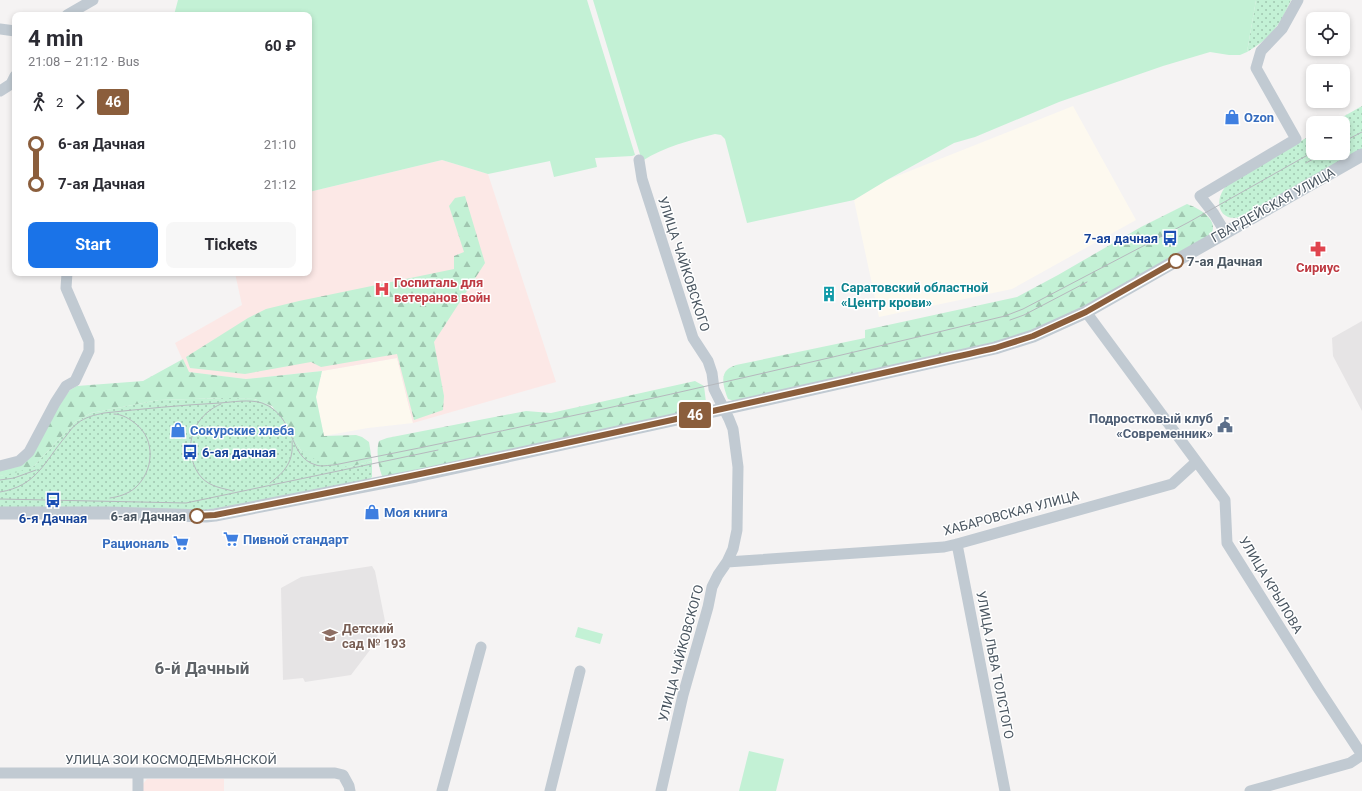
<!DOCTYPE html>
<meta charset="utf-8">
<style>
:root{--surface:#fff;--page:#f7f7f7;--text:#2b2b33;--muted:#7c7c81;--accent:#1a73e8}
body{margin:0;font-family:Roboto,sans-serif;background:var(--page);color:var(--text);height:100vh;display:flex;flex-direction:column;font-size:15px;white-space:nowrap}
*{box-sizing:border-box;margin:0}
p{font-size:13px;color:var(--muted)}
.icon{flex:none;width:22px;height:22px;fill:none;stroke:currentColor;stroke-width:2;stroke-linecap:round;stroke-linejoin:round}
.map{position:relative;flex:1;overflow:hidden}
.panel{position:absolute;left:12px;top:12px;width:300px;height:264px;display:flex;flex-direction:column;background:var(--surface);border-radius:8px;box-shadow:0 2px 6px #0003}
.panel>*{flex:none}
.badge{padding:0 8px;border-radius:3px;font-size:14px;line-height:26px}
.fabs{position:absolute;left:1306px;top:12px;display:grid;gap:8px}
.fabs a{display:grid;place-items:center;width:44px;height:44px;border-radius:8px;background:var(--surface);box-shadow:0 2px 6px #0003;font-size:20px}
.map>.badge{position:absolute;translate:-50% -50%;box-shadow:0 0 0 2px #fff}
.legs{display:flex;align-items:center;gap:6px;height:44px;padding:0 16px;font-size:13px}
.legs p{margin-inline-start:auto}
.headline{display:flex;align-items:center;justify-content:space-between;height:68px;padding:0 16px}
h1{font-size:22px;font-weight:700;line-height:30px}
.primary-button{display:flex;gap:8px;margin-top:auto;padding:8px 16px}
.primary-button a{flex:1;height:46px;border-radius:8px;background:var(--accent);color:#fff;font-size:16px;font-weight:700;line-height:46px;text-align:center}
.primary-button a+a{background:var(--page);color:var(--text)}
ul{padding:0 16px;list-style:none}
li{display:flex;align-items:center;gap:14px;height:40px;font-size:15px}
li i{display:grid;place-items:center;width:6px;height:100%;margin:0 5px;background:currentColor}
li i::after{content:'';width:10px;height:10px;margin:-5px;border:3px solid;border-radius:50%;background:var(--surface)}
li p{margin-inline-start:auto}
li:first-child i{background:linear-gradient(#0000 50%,currentColor 0)}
li:last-child i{background:linear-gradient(currentColor 50%,#0000 0)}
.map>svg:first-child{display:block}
.commercial{fill:#fdf9ef}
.education{fill:#e6e4e5}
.medical{fill:#fce8e6}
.grass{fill:url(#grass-dots)}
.forest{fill:url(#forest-firs)}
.green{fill:#c3f1d5}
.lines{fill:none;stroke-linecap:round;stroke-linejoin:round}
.minor{stroke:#c1cad2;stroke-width:11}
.tertiary{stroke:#c1cad2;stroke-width:13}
.tram{stroke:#b5b8bd;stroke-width:1}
.line-1-casing{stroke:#fff;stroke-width:9}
.line-1{stroke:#8b5e3c;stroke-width:6}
.stop-1-dot{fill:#fff;stroke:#8b5e3c;stroke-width:2}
.labels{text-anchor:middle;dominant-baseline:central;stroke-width:3;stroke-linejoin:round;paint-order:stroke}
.shop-label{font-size:13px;font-weight:bold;fill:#366cbe;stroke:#fff;text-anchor:start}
.street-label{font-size:13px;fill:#4a5661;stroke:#fff}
.transit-label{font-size:13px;font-weight:bold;fill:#164399;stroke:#fff;text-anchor:end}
.stop-label{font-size:13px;font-weight:bold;fill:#4a5661;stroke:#fff;text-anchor:start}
.health-label{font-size:13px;font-weight:bold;fill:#be3a42;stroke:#fff}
.culture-label{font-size:13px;font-weight:bold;fill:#0d838f;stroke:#fff;text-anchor:start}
.service-label{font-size:13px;font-weight:bold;fill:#4e5e75;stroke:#fff;text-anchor:end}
.education-label{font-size:13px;font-weight:bold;fill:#785e54;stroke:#fff;text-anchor:start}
.district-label{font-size:17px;font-weight:bold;fill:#5f6368;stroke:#fff}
</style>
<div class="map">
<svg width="1362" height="791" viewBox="0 0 1362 791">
<defs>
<pattern id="grass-dots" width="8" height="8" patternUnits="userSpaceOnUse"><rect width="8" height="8" fill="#c3f1d5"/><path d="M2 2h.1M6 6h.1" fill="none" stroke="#a0c6b0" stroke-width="1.8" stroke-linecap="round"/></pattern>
<pattern id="forest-firs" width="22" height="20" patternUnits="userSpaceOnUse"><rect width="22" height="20" fill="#c3f1d5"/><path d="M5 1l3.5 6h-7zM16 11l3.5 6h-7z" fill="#a0c6b0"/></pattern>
</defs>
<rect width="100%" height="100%" fill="#f5f3f3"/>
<path class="commercial" d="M1073,106l63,114 -124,69 -133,28 -25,-117 33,-20z
M397,358l16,65 -45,5 -44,8 -8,-39 6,-26z"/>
<path class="education" d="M1362,321v90l-29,-55 -1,-18z
M372,566l3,5 10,50 -15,29 -19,25 -46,7 -2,-4 -20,2 -2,-92 20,-11z"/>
<path class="medical" d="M442,160l46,14 68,208 -143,41 -16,-65 -75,13 -76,8 -58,-7 -13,-29 67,-38 -7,-32h74v-81z
M147,779h77v12h-82v-6z"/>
<path class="grass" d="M1256,0h35c-11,25 -20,38 -44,52z
M1362,106v43l-119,67c-15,6 -27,-3 -23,-19 2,-6 5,-10 8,-14l85,-49v19h30v-30h-11z
M225,398c9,0 19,0 28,1 26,3 37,33 49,53l47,15 23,-6v16l-4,4 -160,29 -208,-2v-32l34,-10 41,-44 16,-9 68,-13z"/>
<path class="forest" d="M465,196l20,67 -51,79 10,54 -1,14 -29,10 -17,-66 -76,13 -10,-5 -66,12 -55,-6 -4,-11 62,-39 18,-9 33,-8 155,-32v-13l10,-4 -15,-46 6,-8z
M1187,204c9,3 26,12 26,23 0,3 -1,5 -2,7l-120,69 -54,26 -42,13 -261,59 -6,-2c-3,-8 -9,-23 0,-30 2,-2 6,-3 8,-4l129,-27v-8l152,-33 41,-22 83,-48z
M183,359l6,13 57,7 76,-8 -6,26 8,39 32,-1 6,2 7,5 3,19 -23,6 -29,-5 -18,-10 -17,-28 -13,-18 -17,-7 -30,-1 -66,2 -68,13 -16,9 -41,44 -16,6 -18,4v-7l16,-2 35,-51 19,-26 7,-4 66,-5z
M695,381l9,5 2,16 -3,7 -318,68 -3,-1c-4,-11 -6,-25 -3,-35l8,-3 139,-27 25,2z"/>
<path class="green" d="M178,0h409l48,155 -3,1 -37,2 2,9 -43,10 -4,-16 -62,13 -46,-14 -133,32v-177h-135z
M593,0h663l-9,52 -7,3h-11l-19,-3 -47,14 -104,36 -84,35 -21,6 -67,37 -33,20 -107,23 -22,-84 -4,-4 -6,-1c-27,7 -49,12 -73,27z
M578,627l25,7 -3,10 -25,-7z
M749,751l35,8 -8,32h-37z"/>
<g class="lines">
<path class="minor" d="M67,15l26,-15
M0,29l15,2
M0,91l11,-7 4,-8
M639,160l3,19 51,159 15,23 4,12 2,16 15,30 4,10 5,38 -1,63 -4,19 -6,13 -9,13 -6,12 -4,20 -25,88 -22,96
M1225,232l-11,-18 -14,-18 96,-57 -40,-71 5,-17 21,-22 16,-29
M1086,312l139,188 2,43 91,145 44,67
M0,466l19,-5 10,-9 26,-49 11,-17 9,-5 14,-30v-10l-23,-53 1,-15
M957,544l48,247
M727,562l217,-15 13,-3 215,-60 24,-22
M0,773h335l8,2 6,11 1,5
M138,791v-18
M442,791l39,-144
M550,791l30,-120
M1250,791l100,-28 12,-8"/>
<path class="tertiary" d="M0,513h108l98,3 9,-1 201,-39 307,-67 272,-61 38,-12 53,-24 276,-157"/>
<path class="tram" d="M1343,142l19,-10
M1306,163l18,-10
M1010,320l14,-5 63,-33
M221,404c-22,9 -35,32 -29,55 2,7 5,14 10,19 9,9 20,10 31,13
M0,480l14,-2 22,-8
M270,483c15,-11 24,-22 22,-42
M0,492c37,-6 44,-30 66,-56 3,-4 7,-10 12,-13 7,-6 17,-8 26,-10 38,-4 77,-8 116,-10 13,-1 29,-4 42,0 35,13 25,54 54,62 5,2 13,0 18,0 225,-44 448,-95 671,-149l18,-7 166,-87 124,-70
M110,498c8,-1 18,-4 25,-10 19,-17 21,-48 1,-64 -6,-5 -14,-10 -22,-10
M0,499l186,4 252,-53"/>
</g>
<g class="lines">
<defs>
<path id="line-1" d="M197,516l18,-1c261,-50 521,-109 780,-167l38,-12 53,-24 90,-51"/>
</defs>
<use href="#line-1" class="line-1-casing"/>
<use href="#line-1" class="line-1"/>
</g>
<defs>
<symbol id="shop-bare" viewBox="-9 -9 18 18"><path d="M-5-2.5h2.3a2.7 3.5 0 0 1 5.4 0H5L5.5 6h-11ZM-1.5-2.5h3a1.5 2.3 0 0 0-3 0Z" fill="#3f7fe0" stroke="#fff" stroke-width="2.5" paint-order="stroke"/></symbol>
<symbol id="bus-bare" viewBox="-9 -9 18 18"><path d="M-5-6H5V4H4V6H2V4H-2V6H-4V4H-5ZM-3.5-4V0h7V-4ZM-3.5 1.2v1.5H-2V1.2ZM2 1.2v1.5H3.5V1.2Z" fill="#1a4fb4" stroke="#fff" stroke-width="2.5" paint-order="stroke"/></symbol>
<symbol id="pharmacy-bare" viewBox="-9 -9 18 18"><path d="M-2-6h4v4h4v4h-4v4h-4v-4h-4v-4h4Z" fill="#e0444e" stroke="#fff" stroke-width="2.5" paint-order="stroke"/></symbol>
<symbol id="hospital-bare" viewBox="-9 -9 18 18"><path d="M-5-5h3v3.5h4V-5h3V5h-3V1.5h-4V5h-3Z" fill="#e0444e" stroke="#fff" stroke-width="2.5" paint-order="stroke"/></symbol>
<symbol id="building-bare" viewBox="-9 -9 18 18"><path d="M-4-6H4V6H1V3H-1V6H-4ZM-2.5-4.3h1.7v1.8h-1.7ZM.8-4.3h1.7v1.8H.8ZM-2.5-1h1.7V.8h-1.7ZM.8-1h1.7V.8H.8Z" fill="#0f9aa8" stroke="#fff" stroke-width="2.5" paint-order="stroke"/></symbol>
<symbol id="civic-bare" viewBox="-9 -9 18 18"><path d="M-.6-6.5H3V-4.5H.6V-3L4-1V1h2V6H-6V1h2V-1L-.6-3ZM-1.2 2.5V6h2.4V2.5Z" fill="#5c6f8a" stroke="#fff" stroke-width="2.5" paint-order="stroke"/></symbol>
<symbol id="supermarket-bare" viewBox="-9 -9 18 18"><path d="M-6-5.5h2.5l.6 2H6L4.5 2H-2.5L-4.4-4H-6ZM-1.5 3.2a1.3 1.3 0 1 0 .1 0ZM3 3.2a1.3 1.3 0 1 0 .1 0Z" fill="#3f7fe0" stroke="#fff" stroke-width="2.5" paint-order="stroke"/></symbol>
<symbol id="school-bare" viewBox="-9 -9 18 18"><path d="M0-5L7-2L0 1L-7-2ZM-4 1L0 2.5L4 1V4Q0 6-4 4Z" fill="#8d6e63" stroke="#fff" stroke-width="2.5" paint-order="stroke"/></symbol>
</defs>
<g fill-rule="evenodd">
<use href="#shop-bare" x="1221" y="106" width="22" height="22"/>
<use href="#bus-bare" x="1159" y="227" width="22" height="22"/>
<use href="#pharmacy-bare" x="1307" y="238" width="22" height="22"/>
<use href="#hospital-bare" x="371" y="278" width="22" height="22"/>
<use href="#building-bare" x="818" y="283" width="22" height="22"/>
<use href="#civic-bare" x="1214" y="414" width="22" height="22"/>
<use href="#shop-bare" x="167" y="419" width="22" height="22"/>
<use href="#bus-bare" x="179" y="441" width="22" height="22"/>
<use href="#bus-bare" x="42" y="489" width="22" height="22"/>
<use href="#shop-bare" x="361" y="501" width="22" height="22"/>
<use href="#supermarket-bare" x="220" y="528" width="22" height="22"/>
<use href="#supermarket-bare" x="170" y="532" width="22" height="22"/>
<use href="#school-bare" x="319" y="624" width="22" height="22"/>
</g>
<g class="stop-1-dot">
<circle cx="1176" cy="261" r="7"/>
<circle cx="197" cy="516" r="7"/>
</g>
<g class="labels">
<g class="shop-label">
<text x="1244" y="117">Ozon</text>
<text x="190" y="430">Сокурские хлеба</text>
<text x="384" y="512">Моя книга</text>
<text x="243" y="539">Пивной стандарт</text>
<text x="169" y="543" text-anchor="end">Рациональ</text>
</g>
<g class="street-label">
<text transform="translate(1273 205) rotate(-29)">ГВАРДЕЙСКАЯ УЛИЦА</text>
<text transform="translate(684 264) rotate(72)">УЛИЦА ЧАЙКОВСКОГО</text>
<text transform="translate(1011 513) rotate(-15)">ХАБАРОВСКАЯ УЛИЦА</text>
<text transform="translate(1271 585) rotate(59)">УЛИЦА КРЫЛОВА</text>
<text transform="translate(681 653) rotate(-75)">УЛИЦА ЧАЙКОВСКОГО</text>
<text transform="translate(995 665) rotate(79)">УЛИЦА ЛЬВА ТОЛСТОГО</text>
<text x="171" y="759">УЛИЦА ЗОИ КОСМОДЕМЬЯНСКОЙ</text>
</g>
<g class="transit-label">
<text x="1158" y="238">7-ая дачная</text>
<text x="202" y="452" text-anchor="start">6-ая дачная</text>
<text x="53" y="518" text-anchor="middle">6-я Дачная</text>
</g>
<g class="stop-label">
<text x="1187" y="261">7-ая Дачная</text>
<text x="186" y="516" text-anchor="end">6-ая Дачная</text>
</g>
<g class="health-label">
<text x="1318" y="267">Сириус</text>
<text x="394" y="282" text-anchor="start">Госпиталь для<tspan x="394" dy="15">ветеранов войн</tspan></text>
</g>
<g class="culture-label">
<text x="841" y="287">Саратовский областной<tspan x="841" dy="15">«Центр крови»</tspan></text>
</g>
<g class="service-label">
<text x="1213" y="418">Подростковый клуб<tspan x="1213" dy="15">«Современник»</tspan></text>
</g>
<g class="education-label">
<text x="342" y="628">Детский<tspan x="342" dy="15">сад № 193</tspan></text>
</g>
<g class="district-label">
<text x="202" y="668">6-й Дачный</text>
</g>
</g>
</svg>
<div class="fabs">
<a><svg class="icon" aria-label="locate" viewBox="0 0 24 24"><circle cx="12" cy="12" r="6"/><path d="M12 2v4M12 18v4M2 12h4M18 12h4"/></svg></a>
<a>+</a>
<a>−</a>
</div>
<b class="badge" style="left:695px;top:415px;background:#8b5e3c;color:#fff">46</b>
<section class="panel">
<div class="headline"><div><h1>4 min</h1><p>21:08 – 21:12 · Bus</p></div><b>60 ₽</b></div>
<div class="legs"><svg class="icon" aria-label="walk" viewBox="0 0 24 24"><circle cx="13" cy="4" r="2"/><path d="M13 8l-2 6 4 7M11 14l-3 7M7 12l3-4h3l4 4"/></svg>2<svg class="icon" aria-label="forward" viewBox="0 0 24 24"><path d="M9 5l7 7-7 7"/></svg><b class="badge" style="background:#8b5e3c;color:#fff">46</b></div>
<ul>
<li><i style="color:#8b5e3c"></i><b>6-ая Дачная</b><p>21:10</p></li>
<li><i style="color:#8b5e3c"></i><b>7-ая Дачная</b><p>21:12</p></li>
</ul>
<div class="primary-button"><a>Start</a><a>Tickets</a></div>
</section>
</div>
